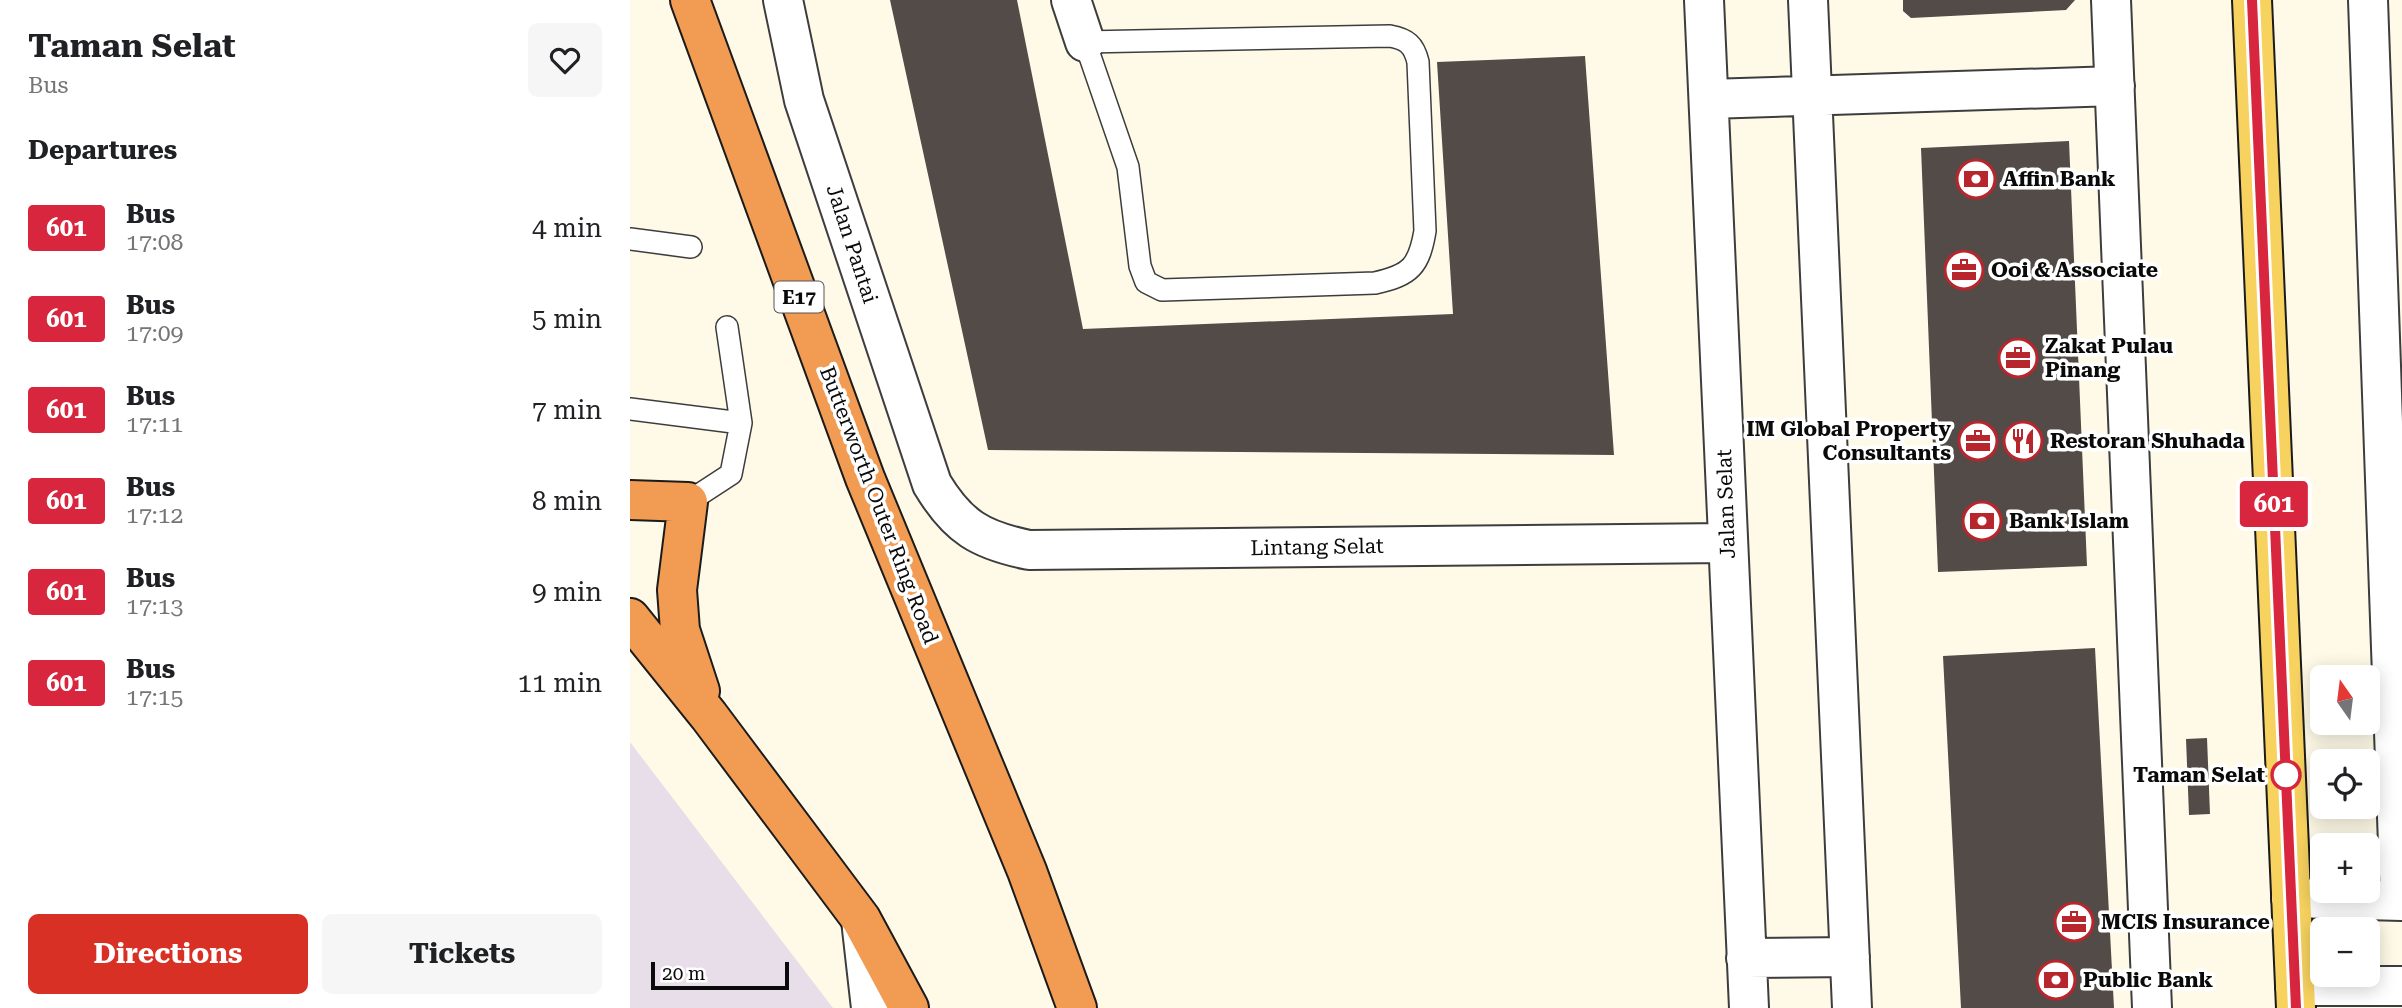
<!DOCTYPE html>
<meta charset="utf-8">
<style>
:root{--surface:#fff;--page:#f6f6f6;--text:#202124;--muted:#757577;--accent:#d93025}
body{margin:0;font-family:"Roboto Serif",serif;background:var(--page);color:var(--text);height:100vh;display:flex;flex-direction:column;font-size:26px;white-space:nowrap}
*{box-sizing:border-box;margin:0}
p{font-size:23px;color:var(--muted)}
.icon{flex:none;width:38px;height:38px;fill:none;stroke:currentColor;stroke-width:2;stroke-linecap:round;stroke-linejoin:round}
.map{position:relative;flex:1;overflow:hidden}
.details{display:flex;flex-direction:column;background:var(--surface);width:630px}
.details>*{flex:none}
.badge{padding:0 14px;border-radius:5px;font-size:24px;line-height:46px}
.needle{width:46px;rotate:346deg}
.controls{position:absolute;left:1680px;top:665px;display:grid;gap:14px}
.controls a{display:grid;place-items:center;width:70px;height:70px;border-radius:10px;background:var(--surface);box-shadow:0 4px 18px #0003;font-size:35px}
.scale{position:absolute;left:21px;bottom:18px;width:138px;box-sizing:border-box;padding-left:7px;border:4px solid #0a0a0a;border-top:0;font-size:19px;line-height:24px;white-space:nowrap;color:#0a0a0a;-webkit-text-stroke:5px #fff;paint-order:stroke}
.map>.badge{position:absolute;translate:-50% -50%;box-shadow:0 0 0 4px #fff}
h2{padding:0 28px;font-size:26px;line-height:63px}
.round{display:grid;place-items:center;flex:none;width:74px;height:74px;border-radius:10px;background:var(--page)}
.headline{display:flex;align-items:center;justify-content:space-between;height:119px;padding:0 28px}
h1{font-size:33px;font-weight:700;line-height:52px}
.button{display:flex;gap:14px;margin-top:auto;padding:14px 28px}
.button a{flex:1;height:80px;border-radius:10px;background:var(--accent);color:#fff;font-size:28px;font-weight:700;line-height:80px;text-align:center}
.button a+a{background:var(--page);color:var(--text)}
ul{padding:0;list-style:none}
li{display:flex;align-items:center;gap:21px;height:91px;padding:0 28px}
li div{flex:1}
li b{display:block;font-size:26px}
li em{font-style:normal}
li .badge{min-width:77px;font-weight:700;text-align:center}
main{display:flex;flex:1;min-height:0}
.map>svg:first-child{display:block}
.industrial{fill:#e8dee9}
.building{fill:#524b47}
.lines{fill:none;stroke-linecap:round;stroke-linejoin:round}
.service-casing{stroke:#3d3d3d;stroke-width:24}
.minor-casing{stroke:#3d3d3d;stroke-width:42}
.primary-casing{stroke:#1b1b1b;stroke-width:42}
.motorway-casing{stroke:#1b1b1b;stroke-width:42}
.service{stroke:#fff;stroke-width:21}
.minor{stroke:#fff;stroke-width:38}
.primary{stroke:#f7d25f;stroke-width:38}
.motorway{stroke:#f29b52;stroke-width:38}
.line-casing{stroke:#fff;stroke-width:16}
.line{stroke:#d7263d;stroke-width:10}
.stop-dot{fill:#fff;stroke:#d7263d;stroke-width:3.5}
.labels{text-anchor:middle;dominant-baseline:central;stroke-width:7;stroke-linejoin:round;paint-order:stroke}
.shield{fill:#fff;stroke:#545454;stroke-width:2}
.shield-label{font-size:19px;font-weight:bold;fill:#0a0a0a}
.poi-label{font-size:21px;font-weight:bold;fill:#0a0a0a;stroke:#fff;text-anchor:start}
.street-label{font-size:21px;fill:#0a0a0a;stroke:#fff}
.stop-label{font-size:21px;font-weight:bold;fill:#0a0a0a;stroke:#fff;text-anchor:end}
</style>
<main>
<section class="details">
<div class="headline"><div><h1>Taman Selat</h1><p>Bus</p></div><a class="round"><svg class="icon" aria-label="heart" viewBox="0 0 24 24"><path d="M12 20l-8-8c-3-5 5-10 8-4 3-6 11-1 8 4z"/></svg></a></div>
<h2>Departures</h2>
<ul>
<li><span class="badge" style="background:#d7263d;color:#fff">601</span><div><b>Bus</b><p>17:08</p></div><em>4 min</em></li>
<li><span class="badge" style="background:#d7263d;color:#fff">601</span><div><b>Bus</b><p>17:09</p></div><em>5 min</em></li>
<li><span class="badge" style="background:#d7263d;color:#fff">601</span><div><b>Bus</b><p>17:11</p></div><em>7 min</em></li>
<li><span class="badge" style="background:#d7263d;color:#fff">601</span><div><b>Bus</b><p>17:12</p></div><em>8 min</em></li>
<li><span class="badge" style="background:#d7263d;color:#fff">601</span><div><b>Bus</b><p>17:13</p></div><em>9 min</em></li>
<li><span class="badge" style="background:#d7263d;color:#fff">601</span><div><b>Bus</b><p>17:15</p></div><em>11 min</em></li>
</ul>
<div class="button"><a>Directions</a><a>Tickets</a></div>
</section>
<div class="map">
<svg width="1772" height="1008" viewBox="0 0 1772 1008">
<rect width="100%" height="100%" fill="#fffae7"/>
<path class="industrial" d="M0,742l203,266h-203z"/>
<path class="building" d="M260,0h127l66,329 370,-15 -16,-252 148,-6 29,399 -626,-5z
M1273,0h172l-9,10 -155,8 -8,-7z
M1439,141l18,425 -149,6 -17,-424z
M1465,648l19,360h-153l-18,-352z
M1577,738l3,76 -21,1 -3,-76z"/>
<g class="lines">
<defs>
<path id="service" d="M760,36c17,3 24,9 28,26l7,169c-6,35 -14,44 -50,52l-213,7 -16,-8 -6,-16 -12,-99 -43,-125z
M0,239l61,8
M0,409l111,14
M58,502l43,-28 10,-51 -14,-96"/>
<path id="minor" d="M153,0l21,100 128,384c26,43 48,56 97,66l698,-7
M441,0l14,42
M1074,0l45,1008
M1178,0l44,1008
M1481,0l41,1008
M1738,0l32,901
M1079,99l406,-13
M1661,898l111,3
M231,920l10,88
M1116,958l104,-1
M1665,986h107"/>
<path id="primary" d="M1622,0l44,1008"/>
<path id="motorway" d="M60,0l175,478 162,393 50,137
M0,500l58,2 -11,88 3,40 20,61
M0,618l79,98 152,203 48,89"/>
</defs>
<use href="#service" class="service-casing"/>
<use href="#minor" class="minor-casing"/>
<use href="#primary" class="primary-casing"/>
<use href="#motorway" class="motorway-casing"/>
<use href="#service" class="service"/>
<use href="#minor" class="minor"/>
<use href="#primary" class="primary"/>
<use href="#motorway" class="motorway"/>
</g>
<g class="lines">
<defs>
<path id="line" d="M1622,0l44,1008"/>
</defs>
<use href="#line" class="line-casing"/>
<use href="#line" class="line"/>
</g>
<defs>
<symbol id="bank-ring" viewBox="-11 -11 22 22"><circle r="9.5" fill="#fff" stroke="#b7252d" stroke-width="1.5"/><path d="M-6-4H6V4H-6ZM0-2.3a2.3 2.3 0 1 0 0 4.6a2.3 2.3 0 1 0 0-4.6Z" fill="#b7252d"/></symbol>
<symbol id="office-ring" viewBox="-11 -11 22 22"><circle r="9.5" fill="#fff" stroke="#b7252d" stroke-width="1.5"/><path d="M-6-3h4V-5.5h4V-3h4V5H-6ZM-1-4.5V-3h2v-1.5ZM-6 0V1H6V0Z" fill="#b7252d"/></symbol>
<symbol id="restaurant-ring" viewBox="-11 -11 22 22"><circle r="9.5" fill="#fff" stroke="#b7252d" stroke-width="1.5"/><path d="M-5-6h1v4h1v-4h1v4h1v-4h1v5L-1.5 .5V6h-2V.5L-5-1ZM5-6V6H3V1.5H1.5Q1.5-4 5-6Z" fill="#b7252d"/></symbol>
</defs>
<g fill-rule="evenodd">
<use href="#bank-ring" x="1324" y="157" width="44" height="44"/>
<use href="#office-ring" x="1312" y="248" width="44" height="44"/>
<use href="#office-ring" x="1366" y="336" width="44" height="44"/>
<use href="#office-ring" x="1326" y="419" width="44" height="44"/>
<use href="#restaurant-ring" x="1371" y="419" width="44" height="44"/>
<use href="#bank-ring" x="1330" y="499" width="44" height="44"/>
<use href="#office-ring" x="1422" y="900" width="44" height="44"/>
<use href="#bank-ring" x="1404" y="958" width="44" height="44"/>
</g>
<circle class="stop-dot" cx="1656" cy="775" r="14"/>
<g class="labels">
<rect class="shield" x="144.5" y="281.5" width="49" height="31" rx="5"/>
<g class="shield-label">
<text x="169" y="297">E17</text>
</g>
<g class="poi-label">
<text x="1373" y="179">Affin Bank</text>
<text x="1361" y="270">Ooi &amp; Associate</text>
<text x="1415" y="346">Zakat Pulau<tspan x="1415" dy="24">Pinang</tspan></text>
<text x="1321" y="429" text-anchor="end">IM Global Property<tspan x="1321" dy="24">Consultants</tspan></text>
<text x="1420" y="441">Restoran Shuhada</text>
<text x="1379" y="521">Bank Islam</text>
<text x="1471" y="922">MCIS Insurance</text>
<text x="1453" y="980">Public Bank</text>
</g>
<g class="street-label">
<text transform="translate(222 244) rotate(72)">Jalan Pantai</text>
<text transform="translate(1096 504) rotate(-92)">Jalan Selat</text>
<text transform="translate(249 505) rotate(69)">Butterworth Outer Ring Road</text>
<text transform="translate(687 547) rotate(-1)">Lintang Selat</text>
</g>
<g class="stop-label">
<text x="1635" y="775">Taman Selat</text>
</g>
</g>
</svg>
<div class="controls">
<a><svg class="needle" viewBox="-14 -14 28 28"><path d="M0-13l5 13h-10z" fill="#e53935"/><path d="M0 13l5-13h-10z" fill="#757577"/></svg></a>
<a><svg class="icon" aria-label="locate" viewBox="0 0 24 24"><circle cx="12" cy="12" r="6"/><path d="M12 2v4M12 18v4M2 12h4M18 12h4"/></svg></a>
<a>+</a>
<a>−</a>
</div>
<div class="scale">20 m</div>
<b class="badge" style="left:1644px;top:504px;background:#d7263d;color:#fff">601</b>
</div>
</main>
